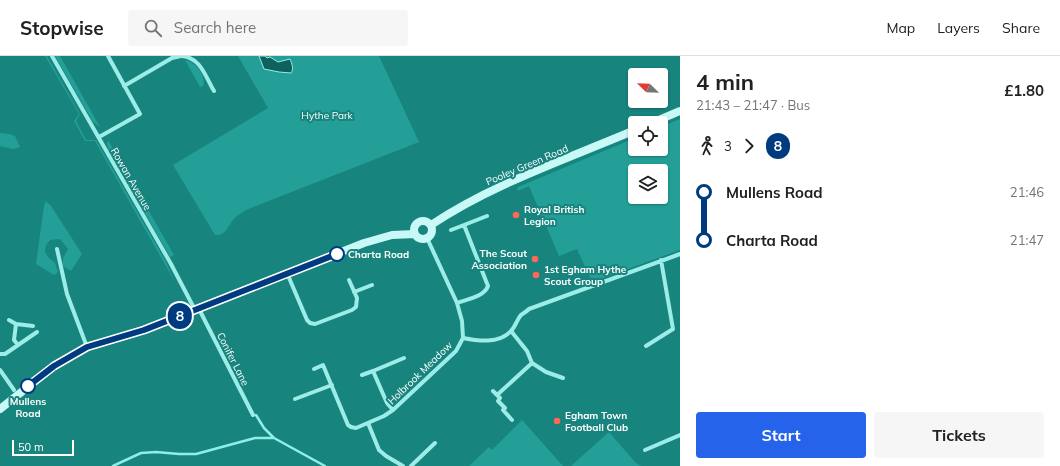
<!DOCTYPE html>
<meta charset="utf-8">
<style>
:root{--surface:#fff;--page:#f6f6f6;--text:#202124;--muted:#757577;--line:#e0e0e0;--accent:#2563eb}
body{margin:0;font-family:Mulish,sans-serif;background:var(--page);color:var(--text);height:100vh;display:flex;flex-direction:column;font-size:15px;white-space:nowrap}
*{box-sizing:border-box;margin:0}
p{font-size:13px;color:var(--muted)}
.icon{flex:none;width:22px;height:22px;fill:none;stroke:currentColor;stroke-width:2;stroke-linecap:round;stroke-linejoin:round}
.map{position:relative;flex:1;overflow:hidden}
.details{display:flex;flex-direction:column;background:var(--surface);width:380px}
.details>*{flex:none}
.badge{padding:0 8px;border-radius:13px;font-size:14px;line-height:26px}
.needle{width:26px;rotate:293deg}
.fabs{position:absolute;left:628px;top:12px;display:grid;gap:8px}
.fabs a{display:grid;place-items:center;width:40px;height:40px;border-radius:4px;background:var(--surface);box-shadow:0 1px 3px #0004;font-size:20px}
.scale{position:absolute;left:12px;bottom:10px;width:62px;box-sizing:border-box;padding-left:4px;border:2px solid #fff;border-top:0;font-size:11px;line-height:14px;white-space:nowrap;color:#fff;-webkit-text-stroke:3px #18847e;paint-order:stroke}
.map>.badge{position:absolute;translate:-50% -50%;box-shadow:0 0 0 2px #fff}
.legs{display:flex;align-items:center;gap:6px;height:44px;padding:0 16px;font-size:13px}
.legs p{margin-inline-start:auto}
.summary{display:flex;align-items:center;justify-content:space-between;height:68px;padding:0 16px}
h1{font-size:22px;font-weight:700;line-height:30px}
.action{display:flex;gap:8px;margin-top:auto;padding:8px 16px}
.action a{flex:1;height:46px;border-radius:4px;background:var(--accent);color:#fff;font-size:16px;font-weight:700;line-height:46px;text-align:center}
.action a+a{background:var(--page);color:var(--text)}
ul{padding:0 16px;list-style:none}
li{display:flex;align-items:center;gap:14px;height:48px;font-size:15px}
li i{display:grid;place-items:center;width:6px;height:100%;margin:0 5px;background:currentColor}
li i::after{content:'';width:10px;height:10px;margin:-5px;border:3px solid;border-radius:50%;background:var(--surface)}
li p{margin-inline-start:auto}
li:first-child i{background:linear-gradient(#0000 50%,currentColor 0)}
li:last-child i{background:linear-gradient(currentColor 50%,#0000 0)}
header{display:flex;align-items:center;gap:24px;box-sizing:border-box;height:56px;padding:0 20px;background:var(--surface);border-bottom:1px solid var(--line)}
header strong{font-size:19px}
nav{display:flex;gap:22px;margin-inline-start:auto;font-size:14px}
.search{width:280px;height:36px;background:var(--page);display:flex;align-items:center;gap:10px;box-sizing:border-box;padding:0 14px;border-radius:4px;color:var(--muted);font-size:15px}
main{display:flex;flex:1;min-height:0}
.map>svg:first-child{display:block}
.green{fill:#239f97;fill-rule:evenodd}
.water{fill:#0f615e;stroke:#8fefe7}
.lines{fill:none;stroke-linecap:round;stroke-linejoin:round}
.stream{stroke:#8fefe7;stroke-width:2.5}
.street{stroke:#9cece7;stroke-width:4}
.secondary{stroke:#c9f9f6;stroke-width:8}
.line-1-casing{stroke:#fff;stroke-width:9}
.line-1{stroke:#003b80;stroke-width:6}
.poi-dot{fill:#ff6758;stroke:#18847e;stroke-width:1.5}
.stop-1-dot{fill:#fff;stroke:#003b80;stroke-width:2}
.labels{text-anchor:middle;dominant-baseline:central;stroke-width:4;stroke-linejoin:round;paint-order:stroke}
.park-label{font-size:10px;fill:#fff;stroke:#18847e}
.street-label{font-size:10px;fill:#fff;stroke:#18847e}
.poi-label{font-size:10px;font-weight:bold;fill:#fff;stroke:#18847e;text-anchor:start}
.stop-label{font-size:10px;font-weight:bold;fill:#fff;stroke:#18847e;text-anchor:start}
</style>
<header>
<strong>Stopwise</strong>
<div class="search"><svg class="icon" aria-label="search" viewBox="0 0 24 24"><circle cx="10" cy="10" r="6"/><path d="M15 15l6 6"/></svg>Search here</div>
<nav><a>Map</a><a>Layers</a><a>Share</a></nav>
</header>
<main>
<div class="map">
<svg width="680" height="410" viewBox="0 0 680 410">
<rect width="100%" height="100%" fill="#18847e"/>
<path class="green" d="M45,0h2l33,58 -4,7 10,19h10l70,122 9,20 -80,-141h-10l-11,-20 5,-7z
M55,0h5l40,71 -7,-5z
M238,0h141l40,86 -173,68c-4,3 -9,5 -13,10 -6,7 -7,16 -18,15l-42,-70 95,-57z
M185,4c10,2 22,15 18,26l-3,1z
M680,63v131l-88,32 -15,-33 -18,7 -30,-70 -11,5 -1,-2 1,-2 117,-49v11h26v-22zM635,115h26v26h-26z
M0,77l9,1 6,2 5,11 -7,2 -13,-3z
M108,84l66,115 -4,2 -1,-2 -60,-104 -2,-7z
M46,145l5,5 31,48 -11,17 -8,-5v-8l5,-9 -8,-10 -10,1 -4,5 -1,7 3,5 7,6 3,9 -4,3 -18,-11 8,-58z
M522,364l41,46h-94l20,-19 3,3z
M609,376l26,30 6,4h-70z"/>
<path class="water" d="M259,0h6l2,2 3,-1 8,5 12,-3c2,5 4,10 1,14l-12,-1 -15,-3z"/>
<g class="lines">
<path class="stream" d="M256,359l8,13 10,10
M113,410l28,-13 15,-1 23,2h17l59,-16h19l51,28"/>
<path class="street" d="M52,0l119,208 24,46
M182,0c19,2 23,20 32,35
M124,30l48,-28 9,-2
M99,81l41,-23 -32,-58
M451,174l13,-5
M57,193l10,45 20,53
M287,217l20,47 3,3 5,1 37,-14 4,-3 1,-9 -8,-18
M354,236l18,-7
M457,247c10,-4 27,-6 31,-17l-24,-61 23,-9
M199,253l54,106
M9,264l7,4 17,2
M16,268l-2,16 4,5
M511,275l16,20 5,12
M463,282c15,3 36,6 48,-7 5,-5 6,-12 10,-16 3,-2 6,-4 8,-6l151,-55
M646,290l27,-17 -12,-69
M0,298h5l32,-22
M314,313l9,-4 25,60 3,2 5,1 28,-12 9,-6 63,-59 7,-13 -1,-17 -5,-18 -30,-65
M0,314l14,20
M362,319l11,-4
M493,335l7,7 -2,3 7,7 -2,2 9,10
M497,339l35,-32 14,9 17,6
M295,343l37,-14
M393,354l-6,-7 -14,-32 31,-13
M368,367l11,27 7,6 17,10
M645,394l35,-15
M411,410l24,-23"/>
<path class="secondary" d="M652,67l28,-12
M414 174a9 9 0 1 1 18 0a9 9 0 1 1-18 0Z
M431,169c61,-41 136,-66 204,-95
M0,353l54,-43 33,-19 57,-17 220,-87 28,-8 23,-1"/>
</g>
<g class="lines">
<defs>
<path id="line-1" d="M28,330l26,-20 33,-19 57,-17 193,-76"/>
</defs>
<use href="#line-1" class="line-1-casing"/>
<use href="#line-1" class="line-1"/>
</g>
<g class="poi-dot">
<circle cx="516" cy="159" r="4"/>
<circle cx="535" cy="203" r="4"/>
<circle cx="536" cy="219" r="4"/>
<circle cx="557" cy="365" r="4"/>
</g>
<g class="stop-1-dot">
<circle cx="337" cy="198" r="7"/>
<circle cx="28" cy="330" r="7"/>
</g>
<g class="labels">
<g class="park-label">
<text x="327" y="59">Hythe Park</text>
</g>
<g class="street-label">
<text transform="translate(527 109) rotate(-23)">Pooley Green Road</text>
<text transform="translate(131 123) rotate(60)">Rowan Avenue</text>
<text transform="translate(233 303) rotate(63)">Conifer Lane</text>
<text transform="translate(420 317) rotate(-44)">Holbrook Meadow</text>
</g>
<g class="poi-label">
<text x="524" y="153">Royal British<tspan x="524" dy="12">Legion</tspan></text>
<text x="527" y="197" text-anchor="end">The Scout<tspan x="527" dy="12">Association</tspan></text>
<text x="544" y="213">1st Egham Hythe<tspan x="544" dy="12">Scout Group</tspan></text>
<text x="565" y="359">Egham Town<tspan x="565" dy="12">Football Club</tspan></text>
</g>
<g class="stop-label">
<text x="348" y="198">Charta Road</text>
<text x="28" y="345" text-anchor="middle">Mullens<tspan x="28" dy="12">Road</tspan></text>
</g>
</g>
</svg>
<div class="fabs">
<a><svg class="needle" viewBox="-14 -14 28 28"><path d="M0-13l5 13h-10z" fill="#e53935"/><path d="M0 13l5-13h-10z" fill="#757577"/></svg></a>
<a><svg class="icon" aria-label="locate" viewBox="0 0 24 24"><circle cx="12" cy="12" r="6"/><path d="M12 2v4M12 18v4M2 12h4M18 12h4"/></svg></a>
<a><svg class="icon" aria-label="layers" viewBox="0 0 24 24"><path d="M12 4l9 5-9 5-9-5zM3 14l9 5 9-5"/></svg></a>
</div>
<div class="scale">50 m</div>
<b class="badge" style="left:180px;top:260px;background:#003b80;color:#fff">8</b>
</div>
<section class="details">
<div class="summary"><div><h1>4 min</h1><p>21:43 – 21:47 · Bus</p></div><b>£1.80</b></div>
<div class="legs"><svg class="icon" aria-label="walk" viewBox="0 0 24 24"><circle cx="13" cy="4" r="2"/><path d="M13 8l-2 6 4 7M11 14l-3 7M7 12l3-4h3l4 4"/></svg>3<svg class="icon" aria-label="forward" viewBox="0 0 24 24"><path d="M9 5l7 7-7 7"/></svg><b class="badge" style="background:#003b80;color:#fff">8</b></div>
<ul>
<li><i style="color:#003b80"></i><b>Mullens Road</b><p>21:46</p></li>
<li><i style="color:#003b80"></i><b>Charta Road</b><p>21:47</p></li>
</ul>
<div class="action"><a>Start</a><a>Tickets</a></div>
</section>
</main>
